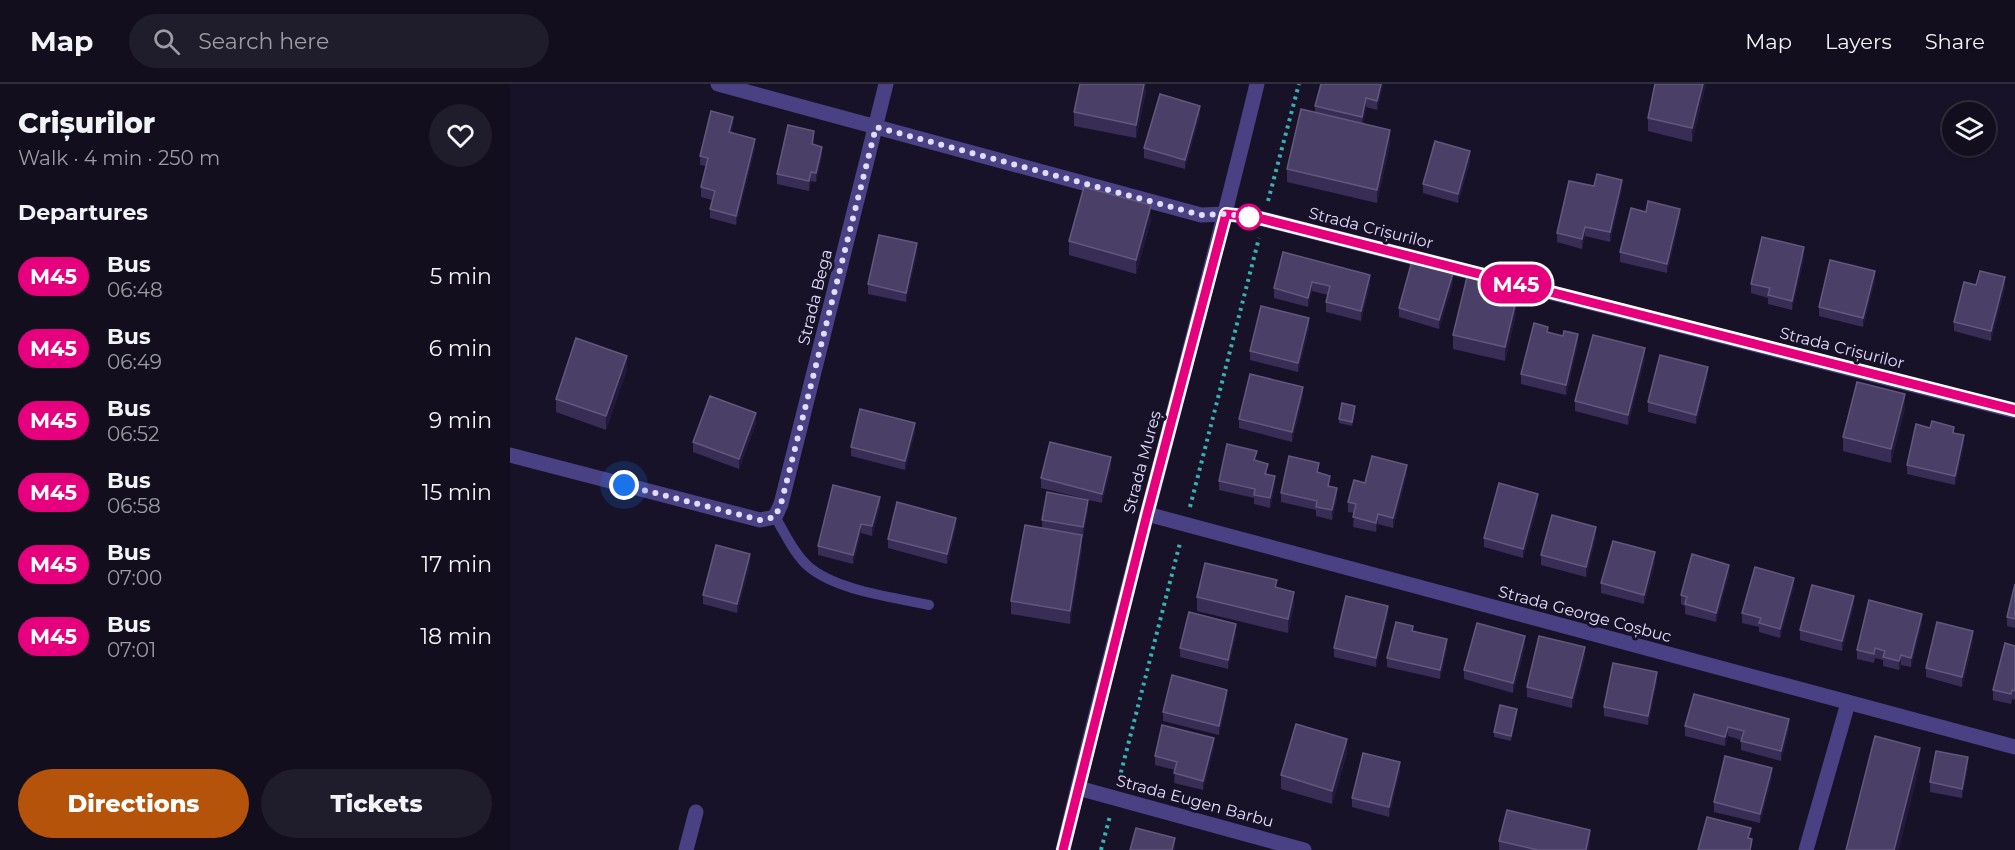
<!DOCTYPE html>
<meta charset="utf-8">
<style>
:root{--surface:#120e1e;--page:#1f1c2b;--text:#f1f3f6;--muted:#9c9ca4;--line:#312e3c;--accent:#b45309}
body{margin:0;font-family:Montserrat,sans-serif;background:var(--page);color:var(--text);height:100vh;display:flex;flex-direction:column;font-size:22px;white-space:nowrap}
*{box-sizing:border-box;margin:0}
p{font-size:20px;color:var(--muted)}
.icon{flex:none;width:33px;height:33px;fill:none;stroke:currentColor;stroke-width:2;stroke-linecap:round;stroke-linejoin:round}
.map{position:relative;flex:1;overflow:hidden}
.panel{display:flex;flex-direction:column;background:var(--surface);width:510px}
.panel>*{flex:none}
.badge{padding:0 12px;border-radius:20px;font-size:21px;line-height:39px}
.controls{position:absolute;left:1432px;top:18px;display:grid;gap:12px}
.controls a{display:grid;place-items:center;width:54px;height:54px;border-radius:50%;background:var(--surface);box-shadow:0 2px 4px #0004,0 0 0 2px var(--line);font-size:30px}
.you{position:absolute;width:30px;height:30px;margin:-15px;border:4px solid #fff;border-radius:50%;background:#1a73e8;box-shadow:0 0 0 9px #1a73e833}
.map>.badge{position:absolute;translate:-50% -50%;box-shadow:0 0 0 3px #fff}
h2{padding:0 18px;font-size:22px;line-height:54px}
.round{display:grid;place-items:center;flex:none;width:63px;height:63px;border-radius:32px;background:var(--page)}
.summary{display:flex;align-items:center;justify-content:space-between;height:102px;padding:0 18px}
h1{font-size:28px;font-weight:800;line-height:45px}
.button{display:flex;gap:12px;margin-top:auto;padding:12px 18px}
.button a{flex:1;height:69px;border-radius:36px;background:var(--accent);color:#fff;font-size:24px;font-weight:800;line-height:69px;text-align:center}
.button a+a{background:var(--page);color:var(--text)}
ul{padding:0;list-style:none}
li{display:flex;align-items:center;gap:18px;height:72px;padding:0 18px}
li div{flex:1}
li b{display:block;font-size:22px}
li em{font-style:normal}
li .badge{min-width:66px;font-weight:700;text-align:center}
header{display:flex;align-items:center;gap:36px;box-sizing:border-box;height:84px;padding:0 30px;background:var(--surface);border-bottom:2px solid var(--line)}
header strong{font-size:28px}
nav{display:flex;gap:33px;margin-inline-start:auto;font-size:21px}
.search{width:420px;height:54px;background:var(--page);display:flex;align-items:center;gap:15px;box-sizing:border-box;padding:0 21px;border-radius:33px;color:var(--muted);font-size:22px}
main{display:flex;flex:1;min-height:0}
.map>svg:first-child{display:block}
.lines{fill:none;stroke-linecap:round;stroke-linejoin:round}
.path{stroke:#3ab0b2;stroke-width:4;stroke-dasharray:3 4.5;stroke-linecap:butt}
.service{stroke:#494183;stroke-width:10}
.minor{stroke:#494183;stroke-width:15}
.tertiary{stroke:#494183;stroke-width:15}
.wall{fill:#382d55}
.shaded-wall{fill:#231a3b}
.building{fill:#4a4067;stroke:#62587e;stroke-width:1.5}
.line-casing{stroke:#fff;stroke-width:14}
.line{stroke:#e6007e;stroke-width:9}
.walk{stroke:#e2dcfc;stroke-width:6;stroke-dasharray:0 10.8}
.stop-dot{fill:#fff;stroke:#e6007e;stroke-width:3}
.labels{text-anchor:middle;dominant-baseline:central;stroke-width:6;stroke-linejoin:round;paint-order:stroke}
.street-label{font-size:16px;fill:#e2dcfc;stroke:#181228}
</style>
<header>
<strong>Map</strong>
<div class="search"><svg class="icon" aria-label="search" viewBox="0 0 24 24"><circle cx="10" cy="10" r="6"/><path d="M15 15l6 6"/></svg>Search here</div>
<nav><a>Map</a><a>Layers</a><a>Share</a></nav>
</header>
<main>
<section class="panel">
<div class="summary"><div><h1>Crișurilor</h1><p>Walk · 4 min · 250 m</p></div><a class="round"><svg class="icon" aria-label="heart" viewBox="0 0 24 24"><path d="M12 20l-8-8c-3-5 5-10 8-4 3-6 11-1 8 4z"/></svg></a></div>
<h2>Departures</h2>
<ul>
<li><span class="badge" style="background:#e6007e;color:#fff">M45</span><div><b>Bus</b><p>06:48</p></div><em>5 min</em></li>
<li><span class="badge" style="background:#e6007e;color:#fff">M45</span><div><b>Bus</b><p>06:49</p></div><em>6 min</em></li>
<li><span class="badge" style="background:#e6007e;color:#fff">M45</span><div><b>Bus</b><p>06:52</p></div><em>9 min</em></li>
<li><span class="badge" style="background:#e6007e;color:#fff">M45</span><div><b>Bus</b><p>06:58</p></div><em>15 min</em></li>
<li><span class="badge" style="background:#e6007e;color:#fff">M45</span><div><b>Bus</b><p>07:00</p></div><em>17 min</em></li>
<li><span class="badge" style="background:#e6007e;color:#fff">M45</span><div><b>Bus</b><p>07:01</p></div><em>18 min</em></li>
</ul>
<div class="button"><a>Directions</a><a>Tickets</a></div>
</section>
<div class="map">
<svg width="1505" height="766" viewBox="0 0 1505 766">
<rect width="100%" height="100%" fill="#181228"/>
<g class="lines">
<path class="path" d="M758,117l31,-117
M680,423l69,-269
M609,696l61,-237
M591,766l9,-34"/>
<path class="service" d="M265,433c10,16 19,37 34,50 29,24 84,30 120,38"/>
<path class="minor" d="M208,0l483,131 25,-1 33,4 756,193
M0,371l250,65 15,-3 6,-13 105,-420
M637,430l868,233
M568,704l226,62
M176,766l10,-38
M1296,766l42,-147"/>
<path class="tertiary" d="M553,766c60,-256 132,-510 194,-766"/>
</g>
<path class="wall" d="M636,0v7l-10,47 -62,-12v-14z
M811,0h62l-6,26 -11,-3 -3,16 27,21 -13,59 -90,-21v-13l28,-57v-6z
M1145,0h51l-14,58 -44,-11v-13z
M690,31l-15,54 -41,-11v-10z
M223,42l-2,7 24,15 -19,77 -26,-7v-9l2,-9 -11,-3v-10l5,-21 -6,-1v-9z
M304,57v4l8,11 -6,26 -5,-1 -2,10 -32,-7v-10z
M960,77l-12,42 -35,-10v-9z
M1084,102l28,3 -12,53 -25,-6 -3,13 -25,-7v-9z
M1136,128l34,6 -13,55 -47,-11v-10z
M641,135l-15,55 -67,-19v-14z
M773,168l87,32 -9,37 -35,-9v-10l2,-7 -16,-4 -4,16 -34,-9v-10z
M407,169l-11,49 -38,-8v-10z
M1294,173l-12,53 -24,-6v-6l-17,-5v-9z
M1365,196l-12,47 -44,-11v-9z
M943,199l-14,46 -40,-12v-9z
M1466,201l29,2 -14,54 -37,-10v-9z
M995,211l-1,3 12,16 -11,47 -52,-12v-14z
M799,244l-11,44 -48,-12v-9z
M1038,249l15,3 15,8 -12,51 -45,-11v-10z
M1135,274l-17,67 -53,-14v-10z
M117,285l-21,61 -50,-18v-13z
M1198,292l-12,48 -48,-12v-10z
M793,312l-11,46 -53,-14v-9z
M1395,324l-14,55 -48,-12v-14z
M845,327l-3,15 -13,-3v-4z
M246,339l-17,46 -46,-17v-10z
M405,348l-10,38 -54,-14v-9z
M1444,349l10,12 -9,40 -48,-11v-9z
M746,377l12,13 7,11 -5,23 -16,-4v-6l-35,-8v-9z
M601,383l-9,36 -14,-3v9l-5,28 -1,-1v13l-12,75 -59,-10v-13l31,-73v-8l44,-21 -45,-11v-10z
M808,389l12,13 7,11 -5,23 -16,-4v-6l-35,-8v-9z
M897,390l-14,54 -15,-4 -2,8 -23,-5 1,-14 -6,-1v-10l17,-19z
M1028,420l-15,54 -39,-11v-9z
M370,422l-8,30 -11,-3 -8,31 -35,-9v-9z
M446,443l-9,37 -59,-16v-9z
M1086,453l-10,40 -45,-12v-10z
M1145,478l-11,42 -43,-11v-10z
M240,480l-13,49 -34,-9v-9z
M1219,490l-13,48 -31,-8v-8l-4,-2v-9z
M1505,500v44l-8,-2v-9z
M1284,503l-14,51 -21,-6v-5l-17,-4v-10z
M767,504l17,18 -6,27 -91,-22v-14z
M1344,521l-12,46 -42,-11v-10z
M878,531l-12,52 -42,-10v-9z
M1412,539l-11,44 -10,-2 -2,5 -16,-4v-6l-8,-2 -1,5 -17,-4v-9z
M903,547l34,18 -7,30 -53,-12v-9z
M726,550l-8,35 -48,-12v-9z
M1463,557l-11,46 -36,-10v-9z
M1015,562l-12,47 -49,-14v-9z
M1505,562v54l-3,-1 -1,5 -18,-4v-10z
M1075,572l-13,52 -45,-11v-10z
M1147,598l-9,43 -44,-9v-9z
M717,615l-8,36 -56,-14v-9z
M1007,629l-6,28 -17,-4v-5z
M1175,642l104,2 -8,33 -40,-11v-10l-13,-4 -3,10 -40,-10z
M704,663l-11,43 -29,-7 1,-13 -20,-5v-9z
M837,669l-15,51 -51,-15v-14z
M1458,683l-6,31 -32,-6v-10z
M890,687l-11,46 -37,-10v-9z
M1262,693l-12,46 -46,-11v-10z
M989,757l91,3 -1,6h-90z"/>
<path class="shaded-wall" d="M634,0h2v7l-10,47v-13z
M871,0h2l-6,26v-9z
M1193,0h3l-14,58v-14z
M856,14v9l-4,19v-9z
M690,22v9l-15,54v-9z
M223,33v9l-4,16v-10z
M880,46v14l-13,59v-13z
M304,47v10l-2,13v-10z
M245,55v9l-19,77v-9z
M312,63v9l-6,26v-9z
M960,67v10l-12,42v-9z
M301,88v9l-2,10v-10z
M1112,96v9l-12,53v-10z
M641,121v14l-15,55v-14z
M1170,125v9l-13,55v-9z
M1075,143v9l-3,13v-10z
M407,159v10l-11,49v-9z
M1294,163v10l-12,53v-9z
M1365,187v9l-12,47v-9z
M943,189v10l-14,46v-9z
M860,191v9l-9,37v-10z
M1495,193v10l-14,54v-10z
M802,198v9l-4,16v-9z
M995,198v13l-4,16v-14z
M1006,217v13l-11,47v-14z
M799,234v10l-11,44v-9z
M1068,250v10l-12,51v-10z
M1135,264v10l-17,67v-10z
M117,272v13l-21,61v-14z
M1198,283v9l-12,48v-9z
M793,303v9l-11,46v-10z
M1395,310v14l-14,55v-14z
M246,329v10l-17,46v-10z
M405,339v9l-10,38v-9z
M1454,351v10l-9,40v-9z
M601,373v10l-9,36v-9z
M897,381v9l-14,54v-10z
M765,392v9l-5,23v-10z
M827,404v9l-5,23v-10z
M1028,410v10l-15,54v-9z
M370,413v9l-8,30v-10z
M578,416v9l-5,28v-10z
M868,430v10l-2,8v-9z
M446,434v9l-9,37v-10z
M351,440v9l-8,31v-9z
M1086,443v10l-10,40v-10z
M572,451v14l-12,75v-13z
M1145,468v10l-11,42v-9z
M240,470v10l-13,49v-9z
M1219,481v9l-13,48v-9z
M1284,494v9l-14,51v-9z
M784,508v14l-6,27v-14z
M1344,512v9l-12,46v-10z
M878,522v9l-12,52v-9z
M1412,530v9l-11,44v-9z
M726,540v10l-8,35v-9z
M1463,547v10l-11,46v-10z
M1015,552v10l-12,47v-10z
M937,555v10l-7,30v-9z
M1075,563v9l-13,52v-10z
M1391,571v10l-2,5v-9z
M1147,588v10l-9,43v-9z
M717,606v9l-8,36v-9z
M1007,625v4l-6,28v-5z
M1279,635v9l-8,33v-10z
M1218,643v9l-3,10v-9z
M704,654v9l-11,43v-9z
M837,655v14l-15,51v-13z
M1410,664v17l-21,85h-5z
M1458,673v10l-6,31v-9z
M890,678v9l-11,46v-10z
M1262,684v9l-12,46v-9z
M1080,746v14l-1,6h-3z
M665,754v12h-3z"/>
<path class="building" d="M570,0h64l-8,41 -62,-13z
M811,0h60l-4,17 -11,-3 -4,19 -47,-11z
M1145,0h48l-11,44 -44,-10z
M650,10l40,12 -15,54 -41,-12z
M791,25l89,21 -13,60 -90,-21z
M201,27l22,6 -4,15 26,7 -19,77 -26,-7 5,-18 -14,-4 7,-29 -8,-2z
M278,41l26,6 -2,13 10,3 -6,26 -5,-1 -2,9 -32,-7z
M925,57l35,10 -12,43 -35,-10z
M1087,90l25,6 -12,52 -25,-5 -3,12 -25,-6 12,-52 25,5z
M574,103l67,18 -15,55 -67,-19z
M1138,117l32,8 -13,55 -47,-12 11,-44 15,4z
M369,151l38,8 -11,50 -38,-9z
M1252,153l42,10 -12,54 -24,-6 2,-7 -19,-4z
M773,168l87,23 -9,36 -35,-9 4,-16 -18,-4 -4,16 -34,-10z
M1320,176l45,11 -12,47 -44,-11z
M902,177l41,12 -14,47 -40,-12z
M1470,187l25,6 -14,54 -37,-9 10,-40 12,3z
M958,189l37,9 -4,15 15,4 -11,46 -52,-12z
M751,222l48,12 -11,45 -48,-12z
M1024,239l14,4 -1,5 16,4 1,-5 14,3 -12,51 -45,-11z
M1083,251l52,13 -17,67 -53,-14z
M66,254l51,18 -21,60 -50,-17z
M1150,271l48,12 -12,48 -48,-13z
M740,290l53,13 -11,45 -53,-13z
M1347,298l48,12 -14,55 -48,-12z
M200,312l46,17 -17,46 -46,-17z
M832,319l13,3 -3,16 -13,-3z
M350,325l55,14 -10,38 -54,-14z
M1422,337l22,6 -1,6 11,2 -9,41 -48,-11 9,-41 14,4z
M540,358l61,15 -9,37 -61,-16z
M717,360l30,7 -3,9 14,4 -3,10 10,2 -5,22 -16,-3 1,-6 -36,-8z
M779,372l30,7 -2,9 13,4 -2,10 9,2 -5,22 -16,-3 1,-6 -36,-8z
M862,372l35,9 -14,53 -15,-4 -2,9 -23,-6 3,-13 -8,-2 6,-22 11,3z
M989,399l39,11 -15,55 -39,-11z
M323,401l47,12 -8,29 -11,-2 -8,31 -35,-9z
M537,408l41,8 -5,27 -41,-7z
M387,418l59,16 -9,36 -59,-15z
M1042,431l44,12 -10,40 -45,-12z
M515,441l57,10 -12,76 -59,-10z
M1103,457l42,11 -11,43 -43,-12z
M206,461l34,9 -13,50 -34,-9z
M1182,470l37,11 -13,48 -31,-9 2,-7 -6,-2z
M695,479l72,17 -2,7 19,5 -6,27 -91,-22z
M1245,483l39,11 -14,51 -21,-6 2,-5 -19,-5z
M1505,500v35l-8,-2z
M1302,501l42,11 -12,45 -42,-11z
M836,512l42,10 -12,52 -42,-10z
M1359,516l53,14 -11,44 -10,-3 -2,6 -16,-4 2,-6 -10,-3 -1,6 -17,-4z
M679,528l47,12 -8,36 -48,-12z
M886,538l17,4 -1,5 35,8 -7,31 -53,-12z
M1427,538l36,9 -11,46 -36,-9z
M967,539l48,13 -12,47 -49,-13z
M1029,552l46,11 -13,51 -45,-11z
M1495,559l10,3v45l-3,-1 -1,4 -18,-4z
M1103,579l44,9 -9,44 -44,-9z
M662,591l55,15 -8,36 -56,-14z
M1184,610l95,25 -8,32 -40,-10 3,-10 -16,-4 -3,10 -40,-11z
M990,621l17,4 -6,27 -17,-4z
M786,640l51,15 -15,52 -51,-16z
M652,641l52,13 -11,43 -29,-8 3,-11 -22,-6z
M1365,652l45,12 -26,102h-48z
M1426,667l32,6 -6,32 -32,-7z
M853,669l37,9 -11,45 -37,-9z
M1215,672l47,12 -12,46 -46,-12z
M997,726l83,20 -4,20h-48l-39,-9z
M1197,733l44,11 -3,10 4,1 -2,11h-52z
M626,744l39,10 -3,12h-42z"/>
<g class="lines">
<defs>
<path id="line" d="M553,766l84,-336 79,-300 33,4 756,192"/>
</defs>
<use href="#line" class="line-casing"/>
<use href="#line" class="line"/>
<path class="walk" d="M114,401l136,35 15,-3 6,-13 95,-377 325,88 25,-1 23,3"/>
</g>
<circle class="stop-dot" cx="739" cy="133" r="12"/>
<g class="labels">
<g class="street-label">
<text transform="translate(861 144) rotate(14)">Strada Crișurilor</text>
<text transform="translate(305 213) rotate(-76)">Strada Bega</text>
<text transform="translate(1332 264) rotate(14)">Strada Crișurilor</text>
<text transform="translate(632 378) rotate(-75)">Strada Mureș</text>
<text transform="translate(1075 530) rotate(15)">Strada George Coșbuc</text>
<text transform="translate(685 717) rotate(15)">Strada Eugen Barbu</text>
</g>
</g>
</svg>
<div class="controls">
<a><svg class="icon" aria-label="layers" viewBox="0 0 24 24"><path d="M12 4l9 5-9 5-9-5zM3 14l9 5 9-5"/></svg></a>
</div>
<div class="you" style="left:114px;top:401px"></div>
<b class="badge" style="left:1006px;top:200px;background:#e6007e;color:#fff">M45</b>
</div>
</main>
